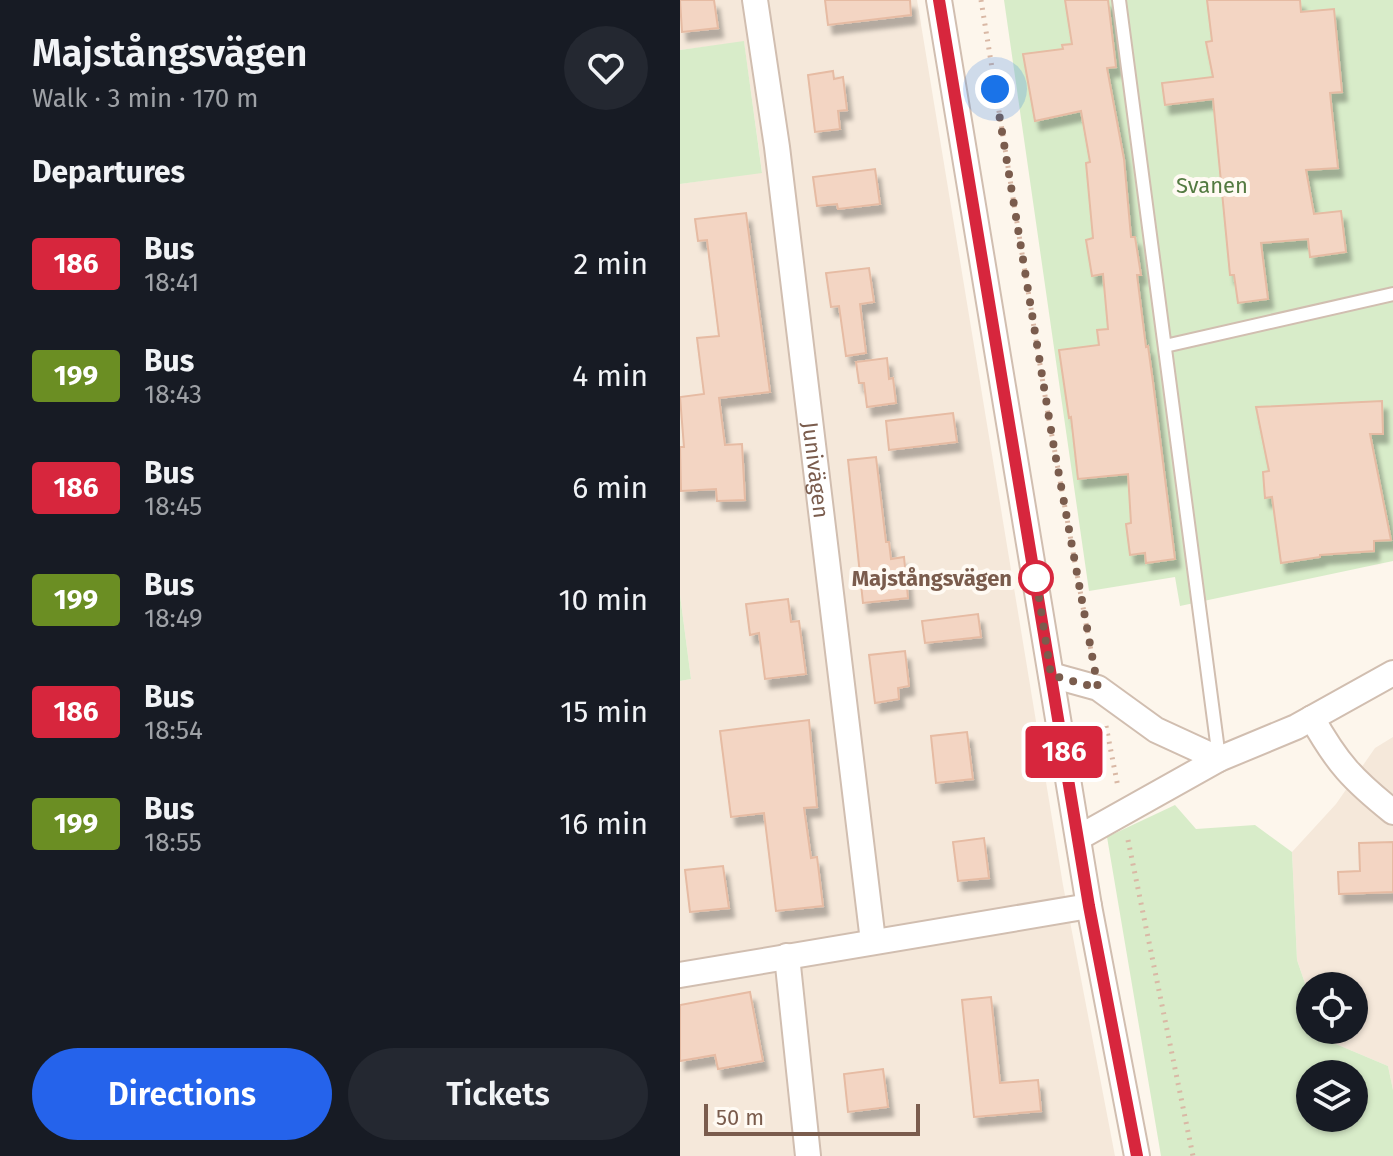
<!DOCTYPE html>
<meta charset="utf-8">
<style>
:root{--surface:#171b24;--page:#242831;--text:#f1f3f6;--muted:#9ea1a6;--accent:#2563eb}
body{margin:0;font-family:"Fira Sans",sans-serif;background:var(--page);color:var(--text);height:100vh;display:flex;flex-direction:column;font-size:30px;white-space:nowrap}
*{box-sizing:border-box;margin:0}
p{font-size:26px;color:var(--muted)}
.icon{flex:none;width:44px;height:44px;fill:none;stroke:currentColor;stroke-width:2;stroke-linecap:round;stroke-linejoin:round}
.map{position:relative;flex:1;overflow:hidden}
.details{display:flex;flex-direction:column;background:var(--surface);width:680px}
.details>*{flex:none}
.badge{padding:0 16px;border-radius:6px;font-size:28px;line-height:52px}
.tools{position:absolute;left:616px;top:972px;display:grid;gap:16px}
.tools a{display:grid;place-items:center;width:72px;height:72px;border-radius:50%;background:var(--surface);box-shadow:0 2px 6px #0004;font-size:40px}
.scale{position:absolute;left:24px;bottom:20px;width:216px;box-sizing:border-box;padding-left:8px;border:4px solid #7a5c4d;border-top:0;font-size:22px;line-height:28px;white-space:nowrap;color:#7a5c4d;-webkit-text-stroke:6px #fffaf3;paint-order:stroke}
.you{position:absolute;width:40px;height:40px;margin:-20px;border:6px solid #fff;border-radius:50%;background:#1a73e8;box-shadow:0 0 0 12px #1a73e833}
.map>.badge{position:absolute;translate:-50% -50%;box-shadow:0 0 0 4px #fff}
h2{padding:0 32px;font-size:30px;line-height:72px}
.round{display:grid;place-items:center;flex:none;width:84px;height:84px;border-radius:42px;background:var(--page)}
.headline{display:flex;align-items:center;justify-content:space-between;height:136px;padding:0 32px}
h1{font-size:38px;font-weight:600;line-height:60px}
.cta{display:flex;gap:16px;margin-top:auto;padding:16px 32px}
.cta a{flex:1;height:92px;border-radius:48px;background:var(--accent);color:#fff;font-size:32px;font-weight:600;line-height:92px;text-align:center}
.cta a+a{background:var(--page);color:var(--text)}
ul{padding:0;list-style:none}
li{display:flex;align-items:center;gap:24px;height:112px;padding:0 32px}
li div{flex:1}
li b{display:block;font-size:30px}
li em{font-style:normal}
li .badge{min-width:88px;font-weight:700;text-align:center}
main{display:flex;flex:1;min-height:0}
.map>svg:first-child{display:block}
.residential{fill:#f5e8da}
.green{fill:#d8ecc9;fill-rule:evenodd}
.building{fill:#f3d5c3;stroke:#e6bba3;stroke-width:2;filter:url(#shadow)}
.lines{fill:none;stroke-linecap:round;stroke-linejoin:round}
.service-casing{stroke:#d1beb0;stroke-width:16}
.minor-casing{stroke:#d1beb0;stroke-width:28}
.path{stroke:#d9b8a5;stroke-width:5;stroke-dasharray:2 6;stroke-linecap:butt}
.service{stroke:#fff;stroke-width:12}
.minor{stroke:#fff;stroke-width:24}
.line-casing{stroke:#fff;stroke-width:18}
.line{stroke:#d7263d;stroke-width:12}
.walk{stroke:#7a5c4d;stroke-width:8;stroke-dasharray:0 14.4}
.stop-dot{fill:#fff;stroke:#d7263d;stroke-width:4}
.labels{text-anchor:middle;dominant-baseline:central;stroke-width:8;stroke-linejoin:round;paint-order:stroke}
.park-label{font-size:22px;fill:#537a41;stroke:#fffaf3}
.street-label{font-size:22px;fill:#7a5c4d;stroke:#fffaf3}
.stop-label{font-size:22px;font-weight:bold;fill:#7a5c4d;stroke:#fffaf3;text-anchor:end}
</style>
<main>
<section class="details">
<div class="headline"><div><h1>Majstångsvägen</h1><p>Walk · 3 min · 170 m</p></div><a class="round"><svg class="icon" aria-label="heart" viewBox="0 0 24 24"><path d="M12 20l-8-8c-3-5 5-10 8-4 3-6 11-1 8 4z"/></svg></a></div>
<h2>Departures</h2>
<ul>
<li><span class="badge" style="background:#d7263d;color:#fff">186</span><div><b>Bus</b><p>18:41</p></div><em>2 min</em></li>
<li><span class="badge" style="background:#6b8e23;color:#fff">199</span><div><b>Bus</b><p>18:43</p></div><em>4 min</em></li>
<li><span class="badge" style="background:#d7263d;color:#fff">186</span><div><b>Bus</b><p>18:45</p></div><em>6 min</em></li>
<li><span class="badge" style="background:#6b8e23;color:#fff">199</span><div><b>Bus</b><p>18:49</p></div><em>10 min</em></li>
<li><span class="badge" style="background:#d7263d;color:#fff">186</span><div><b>Bus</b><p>18:54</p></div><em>15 min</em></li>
<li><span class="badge" style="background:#6b8e23;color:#fff">199</span><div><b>Bus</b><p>18:55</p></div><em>16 min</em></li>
</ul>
<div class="cta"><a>Directions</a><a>Tickets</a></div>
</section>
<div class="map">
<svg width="713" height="1156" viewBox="0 0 713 1156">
<defs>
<filter id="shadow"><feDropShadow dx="5" dy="9" stdDeviation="2" flood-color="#0004"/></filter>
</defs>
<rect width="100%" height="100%" fill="#fdf6ec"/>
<path class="residential" d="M0,0h237l146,885 52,271h-435v-475l11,-2 -11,-84v-411l82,-12 -18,-130 -64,8z
M713,737v353l-5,-24 -64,-27 -3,-9h33v-44h-44v12l-13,-38 -5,-108 44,-48 39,-56z"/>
<path class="green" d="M324,0h389v561l-213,45 -5,-29 -86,14z
M64,41l18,132 -82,11v-134z
M0,595l11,84 -11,2z
M495,805l21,24 59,-4 37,27 5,108 13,38v32h11l3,9 64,27 5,24v66h-232l-54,-319zM674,1074v44h-44v-44z"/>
<path class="building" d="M0,0h34l4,28 -36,4z
M145,0h85l1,15 -83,10z
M385,0h43l8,67 -9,1 17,91 7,78h4l6,38h-4l9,72 2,-1 5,36 22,177 -29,4 -1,-10 -15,2 -4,-31 5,-1 -3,-49 -50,5 -7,-62 -2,1 -10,-68 40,-5 -2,-15 11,-1 -5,-55 -11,2 -6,-36 7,-2 -7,-75 4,-1 -9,-51 -46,10 -12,-67 40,-5 -1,-4 10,-1z
M527,0h93l1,12 33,-3 8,83 -12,1 8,75 -32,2 8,44 27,-3 5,41 -36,5 -2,-18 -47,4 7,56 -30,4 -4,-28h-4l-17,-176 -48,6 -3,-22 51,-6 -7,-35 6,-1z
M153,71l1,8 9,-2 4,33 -9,1 2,18 -25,3 -7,-57z
M195,169l5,35 -42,5 -1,-5 -20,2 -4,-29z
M66,213l24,179 -51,6 6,47 17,-1 3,56 -28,1 -1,-12 -35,2 -1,-44h4l-4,-50 24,-3 -7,-56 22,-2 -12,-96 -9,1 -3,-22z
M189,268l5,34 -14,2 6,49 -20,3 -7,-50 -8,1 -5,-34z
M207,358l2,21 4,-1 3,25 -29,4 -3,-24h-5l-3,-21z
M702,401l1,33h-13l21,106 -17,1v10l-54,4v2l-39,6 -9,-66 -7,1 -2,-26 6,-1 -13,-64z
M273,413l4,29 -68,8 -3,-29z
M196,457l10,85h3l2,17 13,-2 4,41 -45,5 -15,-143z
M108,599l3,23 8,-1 7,53 -41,5 -6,-46 -9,2 -4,-31z
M298,614l3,23 -56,6 -3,-22z
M225,651l4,35 -11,2 1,11 -24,4 -6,-48z
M129,720l8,87 -13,1 7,50 6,-1 6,49 -47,5 -12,-98 -33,4 -11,-86z
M287,732l6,47 -37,4 -5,-47z
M304,838l5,40 -31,3 -5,-39z
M713,842v50l-54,2 -1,-22 22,-1 -1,-28z
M43,866l6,42 -39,4 -5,-42z
M70,992l13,69 -45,8 -3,-14 -35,6v-56z
M311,997l9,86 38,-3 3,31 -67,6 -12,-117z
M203,1069l5,38 -40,5 -4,-38z"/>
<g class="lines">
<defs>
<path id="service" d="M439,0l100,758
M485,346l228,-52"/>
<g id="minor">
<path id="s1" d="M75,0l22,147 96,794"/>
<path d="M259,0l150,906 48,250"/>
<path d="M371,675l47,13 58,42 63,29"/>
<path d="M632,718c25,45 41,62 81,94"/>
<path d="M398,838l141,-79 77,-32 97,-54"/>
<path d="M107,956l21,200"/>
<path d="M0,975l409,-69"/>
</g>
</defs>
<use href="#service" class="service-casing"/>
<use href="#minor" class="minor-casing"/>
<path class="path" d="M301,0l67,414 45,248
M426,726l12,61
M448,840l65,316"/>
<use href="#service" class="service"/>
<use href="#minor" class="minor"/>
</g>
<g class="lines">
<defs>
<path id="line" d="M259,0l150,906 48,250"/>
</defs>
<use href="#line" class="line-casing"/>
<use href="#line" class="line"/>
<path class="walk" d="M315,89l58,353 45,246 -47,-13 -15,-97"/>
</g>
<circle class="stop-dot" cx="356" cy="578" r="16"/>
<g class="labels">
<g class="park-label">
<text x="532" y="185">Svanen</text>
</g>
<g class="street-label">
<text stroke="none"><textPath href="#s1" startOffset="474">Junivägen</textPath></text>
</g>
<g class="stop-label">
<text x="332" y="578">Majstångsvägen</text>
</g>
</g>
</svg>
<div class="tools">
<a><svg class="icon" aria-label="locate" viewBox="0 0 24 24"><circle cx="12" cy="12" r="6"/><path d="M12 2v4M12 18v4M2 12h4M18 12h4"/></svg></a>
<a><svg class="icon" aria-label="layers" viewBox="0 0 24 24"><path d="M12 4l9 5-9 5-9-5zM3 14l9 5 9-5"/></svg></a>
</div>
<div class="scale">50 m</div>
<div class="you" style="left:315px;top:89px"></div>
<b class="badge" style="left:384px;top:752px;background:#d7263d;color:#fff">186</b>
</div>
</main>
